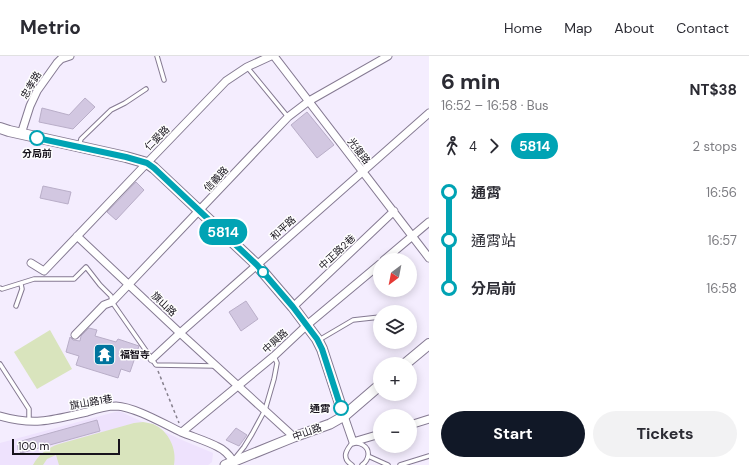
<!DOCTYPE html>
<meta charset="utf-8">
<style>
:root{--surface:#fff;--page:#f2f2f3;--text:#2b2b33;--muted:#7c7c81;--line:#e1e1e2;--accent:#111827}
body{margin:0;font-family:"DM Sans","Noto Sans TC",sans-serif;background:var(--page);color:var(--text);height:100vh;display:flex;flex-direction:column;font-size:15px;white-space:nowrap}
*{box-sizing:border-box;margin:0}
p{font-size:13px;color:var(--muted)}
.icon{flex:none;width:22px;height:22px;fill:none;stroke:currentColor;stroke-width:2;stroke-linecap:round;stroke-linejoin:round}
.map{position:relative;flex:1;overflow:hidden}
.drawer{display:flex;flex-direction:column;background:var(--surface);width:320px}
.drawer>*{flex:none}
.badge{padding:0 8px;border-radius:13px;font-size:14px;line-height:26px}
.needle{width:26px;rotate:212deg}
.fabs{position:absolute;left:373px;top:197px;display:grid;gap:8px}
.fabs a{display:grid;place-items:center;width:44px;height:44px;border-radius:50%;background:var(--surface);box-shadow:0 2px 10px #0003;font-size:20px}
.scale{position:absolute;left:12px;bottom:10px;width:108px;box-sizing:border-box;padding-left:4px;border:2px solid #17131c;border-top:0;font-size:11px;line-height:14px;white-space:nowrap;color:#17131c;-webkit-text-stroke:3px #fefefe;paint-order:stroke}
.map>.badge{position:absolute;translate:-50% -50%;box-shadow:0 0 0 2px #fff}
.legs{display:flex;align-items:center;gap:6px;height:44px;padding:0 12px;font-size:13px}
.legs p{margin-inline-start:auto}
.headline{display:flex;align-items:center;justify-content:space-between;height:68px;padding:0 12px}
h1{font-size:22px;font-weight:700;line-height:30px}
.button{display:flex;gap:8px;margin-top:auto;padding:8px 12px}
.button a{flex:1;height:46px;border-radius:24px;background:var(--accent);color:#fff;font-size:16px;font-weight:700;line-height:46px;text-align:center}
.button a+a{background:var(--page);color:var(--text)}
ul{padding:0 12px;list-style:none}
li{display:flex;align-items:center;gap:14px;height:48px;font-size:15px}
li i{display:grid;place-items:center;width:6px;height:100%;margin:0 5px;background:currentColor}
li i::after{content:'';width:10px;height:10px;margin:-5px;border:3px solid;border-radius:50%;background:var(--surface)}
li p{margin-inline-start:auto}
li:first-child i{background:linear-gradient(#0000 50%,currentColor 0)}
li:last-child i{background:linear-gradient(currentColor 50%,#0000 0)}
header{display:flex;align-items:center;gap:24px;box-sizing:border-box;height:56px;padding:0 20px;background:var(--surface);border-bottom:1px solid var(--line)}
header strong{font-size:19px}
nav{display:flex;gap:22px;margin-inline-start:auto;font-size:14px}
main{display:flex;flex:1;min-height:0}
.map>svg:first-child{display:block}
.built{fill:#eee2fd}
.green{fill:#d9e4bd}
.building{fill:#d2c7e1;stroke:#b9aec8}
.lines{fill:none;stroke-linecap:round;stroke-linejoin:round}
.service-casing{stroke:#857a92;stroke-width:5.5}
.minor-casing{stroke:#857a92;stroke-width:9}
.tertiary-casing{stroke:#857a92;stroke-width:11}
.secondary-casing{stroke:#857a92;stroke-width:12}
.path{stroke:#86808d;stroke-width:1.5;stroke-dasharray:3 3;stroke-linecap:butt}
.service{stroke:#fff;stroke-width:3.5}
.minor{stroke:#fff;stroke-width:7}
.tertiary{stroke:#fff;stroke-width:9}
.secondary{stroke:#fff;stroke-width:10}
.line-1-casing{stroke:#fff;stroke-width:9}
.line-1{stroke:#00a3b4;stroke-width:6}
.stop-1-dot{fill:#fff;stroke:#00a3b4;stroke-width:2}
.labels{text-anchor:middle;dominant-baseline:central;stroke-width:3;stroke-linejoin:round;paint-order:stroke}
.street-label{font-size:10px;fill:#17131c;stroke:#fefefe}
.stop-label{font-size:10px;font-weight:bold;fill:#17131c;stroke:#fefefe}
.poi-label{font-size:10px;font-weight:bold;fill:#17131c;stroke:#fefefe;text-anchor:start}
</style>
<header>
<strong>Metrio</strong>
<nav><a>Home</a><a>Map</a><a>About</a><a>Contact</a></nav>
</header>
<main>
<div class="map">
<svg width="429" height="409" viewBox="0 0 429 409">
<rect width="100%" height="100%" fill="#f4edfe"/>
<path class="built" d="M119,355l63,29 31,13 -1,9 -4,3h-208v-22z"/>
<path class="green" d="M50,274l22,39 -35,20 -23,-37z
M143,366c4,1 7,1 10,2 16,7 24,25 21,41h-115l-3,-10 -9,4 -4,6h-10c6,-11 14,-17 26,-21l75,-21z"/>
<path class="building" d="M85,42l10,9 -22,22 -34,-7 3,-14 27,7z
M307,56l27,33 -17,13 -26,-33z
M136,126l8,8 -28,30 -9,-8z
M43,130l28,6 -3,12 -28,-6z
M246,245l12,18 -17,12 -12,-19z
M89,272l8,2 -2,6 21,6 2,-3 21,7 -9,26 -9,-3 -3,9 -42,-13 3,-9 -13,-4 4,-15 3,3 7,1 1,-5z
M97,364l3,11 -79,22 -2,-3h-1v-8z
M236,372l11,7 -8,11 -13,-6z"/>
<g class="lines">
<defs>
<path id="service" d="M157,0l7,24
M247,11l41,50
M79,90l2,-7 30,-29 14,-7 21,-14
M0,232l2,1 32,-10h40l12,-12 14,18 11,11 1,6 44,63 59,1
M16,250l6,-17 -1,-5
M319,284l34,-20 27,-3
M0,308l29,45v12
M368,400l20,9
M236,401l8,-10 8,-13 13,-24 9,-31 3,-16 -3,-7
M352,409c-11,-7 -6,-15 1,-23 3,1 7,1 10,3 8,5 6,15 -1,20
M400,409l29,-9"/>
<path id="minor" d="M274,0l155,202
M21,78l9,-28 7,-15 20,-28 4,-4 9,-3
M77,180l103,97 114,104
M384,204l45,-38
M31,207l13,8 103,-108 79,-82 21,-14 24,-11
M293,251l101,-96
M75,279l29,-30 8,-3 176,-185 21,-16 79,-45
M152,303l28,-26 249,-220
M0,360c35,10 53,4 87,-4 9,-3 19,-6 29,-6 19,1 48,18 65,26 12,5 26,9 37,15 7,3 11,8 15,14
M344,360l9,26 27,-8
M410,369l19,-6
M182,376l92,-76 33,-31 73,-61"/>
<path id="tertiary" d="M225,409l69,-28 36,-13 14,-8"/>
<path id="secondary" d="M0,72l9,3 117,26 21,6 7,5 103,97 36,42 24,32 5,10 22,67 36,-31
M405,308l24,-20"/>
</defs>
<use href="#service" class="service-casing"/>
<use href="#minor" class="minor-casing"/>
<use href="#tertiary" class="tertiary-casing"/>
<use href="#secondary" class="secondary-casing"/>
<path class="path" d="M158,315l21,52"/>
<use href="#service" class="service"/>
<use href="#minor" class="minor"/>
<use href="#tertiary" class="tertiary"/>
<use href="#secondary" class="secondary"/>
</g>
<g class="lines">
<defs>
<path id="line-1" d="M37,82l89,19 21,6 7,5 103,97 36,42 24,32 5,10 19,59"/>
</defs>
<use href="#line-1" class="line-1-casing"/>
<use href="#line-1" class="line-1"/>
</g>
<defs>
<symbol id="temple-square" viewBox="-11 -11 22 22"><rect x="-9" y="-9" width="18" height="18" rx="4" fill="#00749e" stroke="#fefefe"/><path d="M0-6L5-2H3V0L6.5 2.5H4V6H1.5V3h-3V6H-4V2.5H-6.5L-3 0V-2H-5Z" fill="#fff"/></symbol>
</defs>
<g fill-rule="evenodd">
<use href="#temple-square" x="92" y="286" width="25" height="25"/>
</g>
<g class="stop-1-dot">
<circle cx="37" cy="82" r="7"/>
<circle cx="263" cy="216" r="5"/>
<circle cx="341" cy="352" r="7"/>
</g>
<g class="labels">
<g class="street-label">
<text transform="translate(31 29) rotate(-59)">忠孝路</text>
<text transform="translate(157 82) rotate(-45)">仁愛路</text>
<text transform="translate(359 95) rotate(53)">光復路</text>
<text transform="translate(216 123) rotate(-47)">信義路</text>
<text transform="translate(283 172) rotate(-42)">和平路</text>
<text transform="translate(337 196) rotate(-43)">中正路2巷</text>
<text transform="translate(164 248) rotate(43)">旗山路</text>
<text transform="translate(275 285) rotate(-42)">中興路</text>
<text transform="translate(91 346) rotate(-10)">旗山路1巷</text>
<text transform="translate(307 376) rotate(-20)">中山路</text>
</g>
<g class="stop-label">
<text x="37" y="97">分局前</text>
<text x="330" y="352" text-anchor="end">通霄</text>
</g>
<g class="poi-label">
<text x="120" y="298">福智寺</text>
</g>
</g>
</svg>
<div class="fabs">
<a><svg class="needle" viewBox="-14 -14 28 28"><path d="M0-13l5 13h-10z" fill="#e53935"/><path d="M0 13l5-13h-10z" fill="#7c7c81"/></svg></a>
<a><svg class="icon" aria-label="layers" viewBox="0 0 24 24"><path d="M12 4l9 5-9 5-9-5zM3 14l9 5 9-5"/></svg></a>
<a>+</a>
<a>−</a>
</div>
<div class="scale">100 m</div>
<b class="badge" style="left:223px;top:176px;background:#00a3b4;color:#fff">5814</b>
</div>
<section class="drawer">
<div class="headline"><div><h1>6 min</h1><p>16:52 – 16:58 · Bus</p></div><b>NT$38</b></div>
<div class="legs"><svg class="icon" aria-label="walk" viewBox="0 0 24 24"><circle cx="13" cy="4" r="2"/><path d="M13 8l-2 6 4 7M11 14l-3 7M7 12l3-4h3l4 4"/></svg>4<svg class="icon" aria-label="forward" viewBox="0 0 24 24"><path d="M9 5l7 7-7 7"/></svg><b class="badge" style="background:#00a3b4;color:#fff">5814</b><p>2 stops</p></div>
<ul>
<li><i style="color:#00a3b4"></i><b>通霄</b><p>16:56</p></li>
<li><i style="color:#00a3b4"></i><span>通霄站</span><p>16:57</p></li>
<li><i style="color:#00a3b4"></i><b>分局前</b><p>16:58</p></li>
</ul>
<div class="button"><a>Start</a><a>Tickets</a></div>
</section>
</main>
